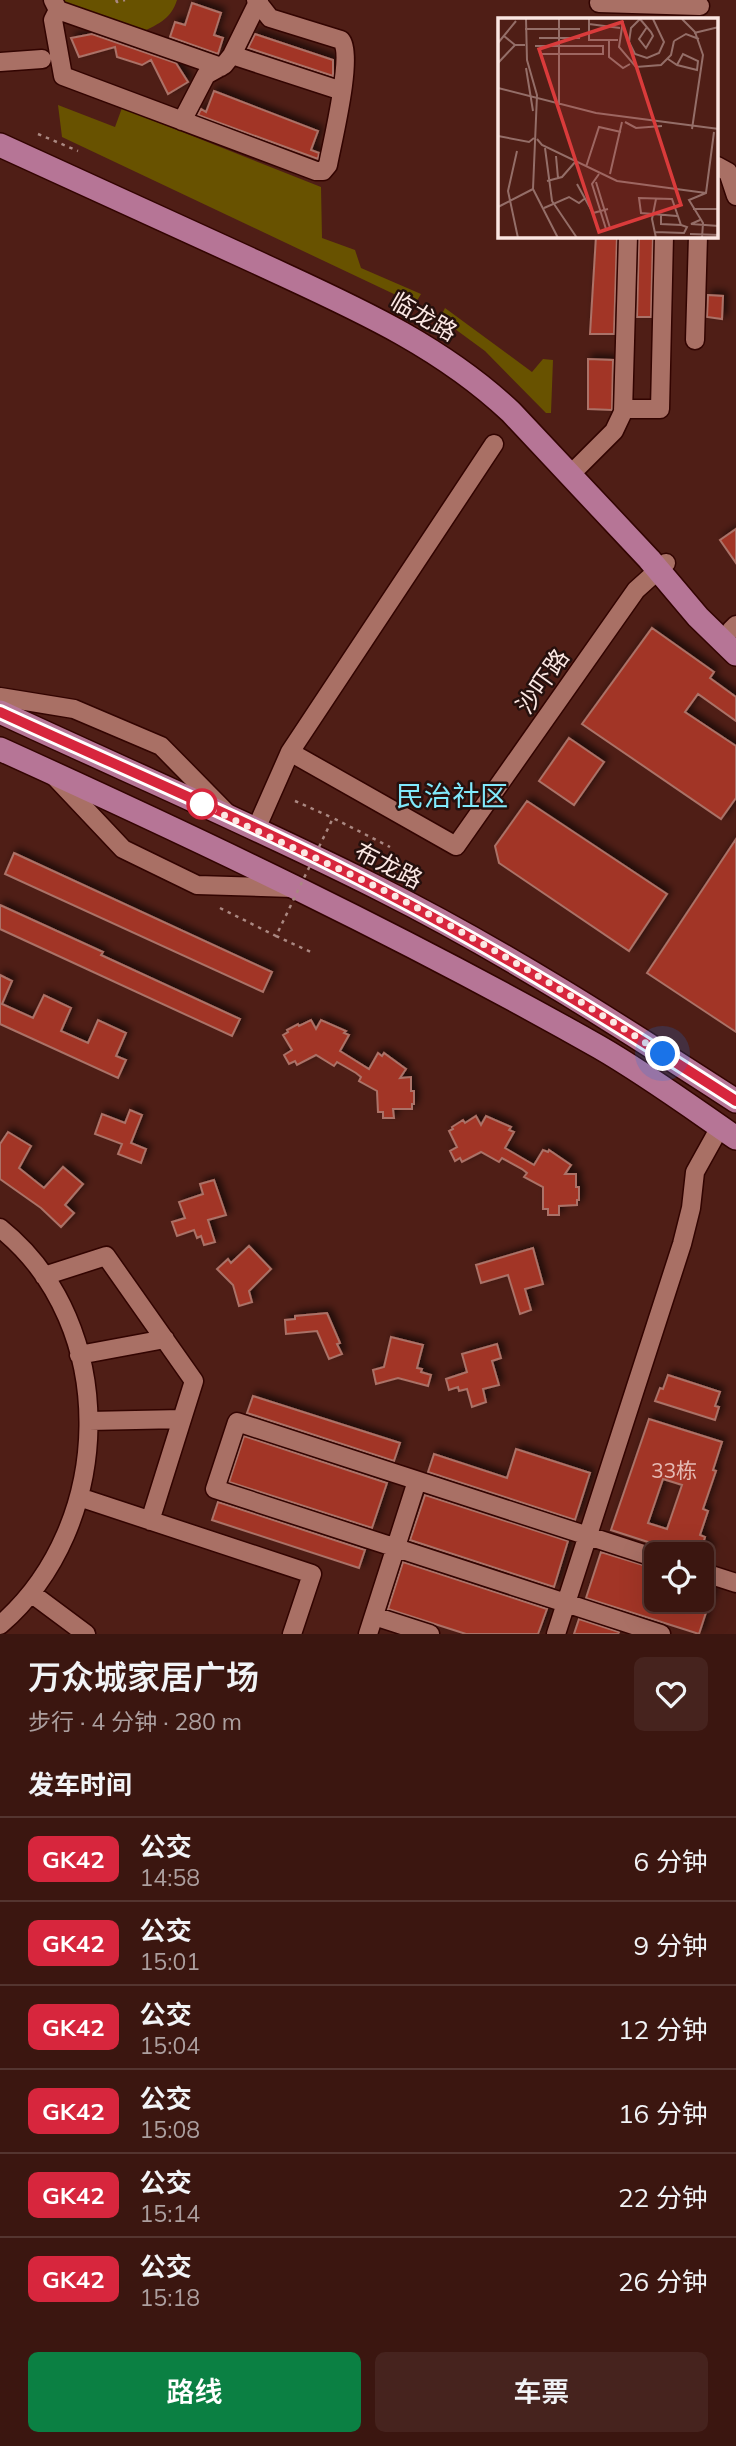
<!DOCTYPE html>
<html lang="zh">
<meta charset="utf-8">
<style>
:root{--surface:#3b1610;--page:#46231e;--text:#f1f3f6;--muted:#ac9f9f;--line:#543530;--accent:#0b8043}
body{margin:0;font-family:Mulish,"Noto Sans SC",sans-serif;background:var(--page);color:var(--text);height:100vh;display:flex;flex-direction:column;font-size:26px;white-space:nowrap}
*{box-sizing:border-box;margin:0}
p{font-size:23px;color:var(--muted)}
.icon{flex:none;width:38px;height:38px;fill:none;stroke:currentColor;stroke-width:2;stroke-linecap:round;stroke-linejoin:round}
.map{position:relative;height:1634px;overflow:hidden}
.sheet{display:flex;flex-direction:column;background:var(--surface);flex:1}
.sheet>*{flex:none}
.badge{padding:0 14px;border-radius:10px;font-size:24px;line-height:46px}
.fabs{position:absolute;left:644px;top:1542px;display:grid;gap:14px}
.fabs a{display:grid;place-items:center;width:70px;height:70px;border-radius:10px;background:var(--surface);box-shadow:0 7px 28px #0002,0 0 0 2px var(--line);font-size:35px}
.you{position:absolute;width:35px;height:35px;margin:-18px;border:5px solid #fff;border-radius:50%;background:#1a73e8;box-shadow:0 0 0 10px #1a73e833}
.map>.badge{position:absolute;translate:-50% -50%;box-shadow:0 0 0 4px #fff}
h2{padding:0 28px;font-size:26px;line-height:63px}
.round{display:grid;place-items:center;flex:none;width:74px;height:74px;border-radius:10px;background:var(--page)}
.overview{display:flex;align-items:center;justify-content:space-between;height:119px;padding:0 28px}
h1{font-size:33px;font-weight:600;line-height:52px}
.cta{display:flex;gap:14px;margin-top:auto;padding:14px 28px}
.cta a{flex:1;height:80px;border-radius:10px;background:var(--accent);color:#fff;font-size:28px;font-weight:600;line-height:80px;text-align:center}
.cta a+a{background:var(--page);color:var(--text)}
ul{padding:0;list-style:none}
li{display:flex;align-items:center;gap:21px;height:84px;padding:0 28px;border-top:2px solid var(--line)}
li div{flex:1}
li b{display:block;font-size:26px}
li em{font-style:normal}
li .badge{min-width:77px;font-weight:700;text-align:center}
.map>svg:first-child{display:block}
.green{fill:#685200}
.building{fill:#a23626;stroke:#ab7267;stroke-width:2;fill-rule:evenodd;filter:url(#shadow)}
.lines{fill:none;stroke-linecap:round;stroke-linejoin:round}
.minor-casing{stroke:#320401;stroke-width:21}
.major-casing{stroke:#320401;stroke-width:26}
.path{stroke:#aa8882;stroke-width:2.5;stroke-dasharray:3.5 5;stroke-linecap:butt}
.minor{stroke:#a97065;stroke-width:18}
.major{stroke:#b67596;stroke-width:23}
.path-bridge{stroke:#aa8882;stroke-width:2.5;stroke-dasharray:3.5 5;stroke-linecap:butt}
.line-casing{stroke:#fff;stroke-width:16}
.line{stroke:#d7263d;stroke-width:10}
.walk{stroke:#fbe7e3;stroke-width:7;stroke-dasharray:0 12.6}
.stop-dot{fill:#fff;stroke:#d7263d;stroke-width:3.5}
.labels{text-anchor:middle;dominant-baseline:central;stroke-width:5;stroke-linejoin:round;paint-order:stroke}
.number-label{font-size:21px;fill:#e5bbb4}
.street-label{font-size:24px;fill:#fbe7e3;stroke:#26100d}
.quarter-label{font-size:28px;fill:#81e9fc;stroke:#26100d}
.inset-road{fill:none;stroke:#946e68;stroke-width:2}
.view{fill:#da3b3b;fill-opacity:0.15;stroke:#da3b3b;stroke-width:3.5}
.inset-edge{fill:none;stroke:#fbe7e3;stroke-width:3.5}
</style>
<div class="map">
<svg width="736" height="1634" viewBox="0 0 736 1634">
<defs>
<filter id="shadow"><feDropShadow dx="4" dy="-4" stdDeviation="3.5" flood-color="#0009"/></filter>
</defs>
<rect width="100%" height="100%" fill="#4f1e16"/>
<path class="green" d="M55,0h122c-6,20 -21,25 -39,34z
M58,105l57,22 7,-19 199,79 1,51 33,12 6,18 60,26 -6,10 -353,-167z
M445,308l87,64 11,-13 10,1 -2,53h-5l-61,-62 -45,-33z"/>
<path class="building" d="M192,3l29,10 -7,22 9,3 -5,16 -48,-17 5,-15 10,3z
M92,34l84,29 12,19 -20,12 -17,-34 -9,5 -25,-8 -2,-10 -36,10 -8,-19z
M255,34l78,26v16l-85,-28z
M214,91l104,40 -7,19 8,3 -1,6 -120,-44 3,-6 5,3z
M596,236h21l-3,98h-24z
M639,236h14l-2,81h-14z
M708,295l15,1 -1,23 -15,-2z
M588,359l25,1 -1,50 -24,-1z
M736,529v34l-16,-23z
M652,628l62,44 -4,6 26,19v24l-38,-27 -13,18 51,34v52l-15,21 -139,-95z
M569,738l35,24 -30,43 -35,-24z
M527,801l140,93 -38,57 -130,-88 -4,-17z
M736,839v193l-89,-59z
M14,853l258,119 -9,20 -258,-118z
M0,905l103,47 -2,3 139,64 -8,17 -232,-107z
M0,975l12,6 -10,23 31,14 11,-23 27,13 -10,23 27,12 10,-23 28,13 -10,23 10,4 -8,18 -118,-54z
M311,1020l5,9 5,-9 25,11 -2,2 5,2 -9,16 29,18 9,-16 4,3 2,-3 22,16 -6,9 11,-1v14h3v13h-2v5h-19l1,9h-11v-6h-5l-1,-21 -18,-10 2,-4 -5,-4 -19,-11 -3,4 -18,-11 -19,10 -2,-4 -6,3 -5,-9 8,-5 -9,-15 5,-3 -1,-2 11,-6 1,2z
M130,1110l12,5 -11,28 15,6 -5,14 -23,-9 4,-10 -27,-10 7,-20 23,9z
M476,1116l5,9 5,-9 25,11 -2,3 5,2 -9,16 29,17 9,-15 5,2 1,-2 22,15 -6,9h11v13h3v13h-2v5l-18,1v9h-11v-6h-5v-22l-19,-10 3,-4 -5,-4 -20,-11 -3,4 -18,-10 -19,10 -2,-4 -5,3 -5,-10 7,-4 -8,-16 4,-2 -1,-2 11,-7 2,3z
M8,1132l23,14 -12,22 25,20 19,-21 20,17 -18,21 9,8 -13,14 -20,-19 -41,-29v-35z
M214,1180l12,35 -18,5 7,22 -11,3 -3,-9 -4,2 -3,-8 -17,6 -5,-14 13,-4 -6,-16 24,-8 -3,-10z
M249,1246l22,23 -22,22 3,11 -13,4 -6,-21 -16,-16 11,-10 3,4z
M533,1248l10,36 -18,5 6,21 -11,4 -12,-39 -27,8 -5,-18z
M327,1313l13,30 -3,1 5,10 -13,5 -12,-28 -31,3 -1,-14 10,-1v-3z
M391,1337l32,8 -6,23 5,1 -1,3 10,3 -3,11 -30,-8 -22,6 -3,-14 11,-3z
M497,1344l4,14 -9,3 7,24 -16,4 3,13 -14,5 -5,-18 -8,2 -1,-4 -9,3 -3,-11 21,-7 -5,-18z
M668,1375l52,17 -5,14 4,1 -4,13 -60,-19 5,-13 3,1z
M253,1396l147,47 -6,18 -147,-48z
M649,1419l73,23 -9,28 3,1 -13,38 5,2 -8,24 5,2 -2,7 7,2 -2,8h-23l-74,-24zM663,1479l19,6 -15,44 -19,-6z
M244,1436l143,47 -15,45 -143,-46z
M516,1449l74,24 -15,47 -147,-48 6,-18 73,24z
M425,1495l143,46 -14,46 -144,-47z
M218,1502l147,48 -6,18 -147,-48z
M601,1552l55,17v31h46v-16l12,4 -15,46 -113,-36z
M403,1562l144,47 -9,25h-72l-78,-25z
M579,1619l40,13 -1,2h-44z"/>
<g class="lines">
<defs>
<path id="minor" d="M53,0l5,10 -5,10 10,56 253,95h7l5,-6c4,-22 26,-111 13,-125l-71,-22 -14,-18
M599,3l101,3
M58,10l163,57
M232,55l110,36
M0,62l42,-3
M182,121l24,-46 18,-10 8,-10 27,-55
M717,166l11,6 8,24
M695,340l3,-104
M623,409h37l4,-173
M578,467l36,-36 9,-19 5,-176
M731,630l5,-5
M0,697l74,12 87,37 65,66
M290,752l166,94 180,-256 30,-27
M55,777l68,72 74,36 95,3
M256,829l34,-77 204,-308
M0,1228c121,97 115,298 0,397
M44,1276l62,-20 88,125 -44,140
M79,1355l86,-16
M89,1421l93,-2
M79,1497l233,77 -20,60
M656,1558l-419,-136 -22,67 446,145
M702,1572l34,11
M31,1593l55,41
M374,1616l56,18
M368,1634l49,-153
M556,1634l126,-390 9,-36 4,-36 25,-45"/>
<path id="major" d="M0,145c85,39 170,78 256,117 90,42 181,80 255,150l138,147 49,58 38,37
M0,712c127,59 255,114 380,177 124,62 240,137 356,212
M0,749c203,92 405,188 599,298 47,27 92,60 137,91"/>
</defs>
<use href="#minor" class="minor-casing"/>
<use href="#major" class="major-casing"/>
<path class="path" d="M116,0l1,2 8,-2
M38,134l40,17
M295,801l38,17
M276,936l37,17"/>
<use href="#minor" class="minor"/>
<use href="#major" class="major"/>
<path class="path-bridge" d="M220,908l56,28 57,-118 57,29"/>
</g>
<g class="lines">
<defs>
<path id="line" d="M0,712c128,59 260,114 385,180 121,63 236,135 351,209"/>
</defs>
<use href="#line" class="line-casing"/>
<use href="#line" class="line"/>
<path class="walk" d="M202,804c59,30 120,56 179,85 96,49 191,106 282,165"/>
</g>
<circle class="stop-dot" cx="202" cy="804" r="14"/>
<g class="labels">
<g class="number-label">
<text x="674" y="1470">33栋</text>
</g>
<g class="street-label">
<text transform="translate(424 316) rotate(30)">临龙路</text>
<text transform="translate(542 681) rotate(-55)">沙吓路</text>
<text transform="translate(389 865) rotate(27)">布龙路</text>
</g>
<g class="quarter-label">
<text x="452" y="795">民治社区</text>
</g>
</g>
<g transform="translate(498 18)">
<rect width="220" height="220" fill="#4f1e16"/>
<path class="inset-road" d="M28,1l1,41 10,35 -4,94 25,49M61,1v86M91,1v21h29M142,1l-9,9 -2,14 6,12 12,4 12,-5 5,-11 -11,-23M142,1l11,13 2,4 -7,12 -7,-9 8,-12M184,1l13,13 8,23 -11,74M125,3l-4,26 17,20 25,-2 10,-10 3,-14M91,6l31,4M27,11h55M196,15l25,-6M6,18l11,9h10M41,20h41M111,22v17l14,11 7,-4M176,23l12,-7 13,5M0,25l18,-22M37,28h68v8h-64M170,41l9,6 20,5 1,-9 -15,-7 -6,11M0,45l17,-18M28,50l7,43M0,70l98,25 123,16M127,104l11,6 26,-2M0,118l31,6 5,-4M39,121l5,6 75,36 89,12M47,130l7,53 25,37M19,133l-9,40 10,47M58,138l2,22M88,149l13,-40 22,5M101,156l-7,10 14,45M112,156l12,-52M49,163l15,-4 14,-16M98,164l14,46M79,166l16,29 15,-4M0,189l35,-18M46,190l25,-11 10,6 5,-4M195,191h24M163,197v9l20,1M202,202l-9,4 28,2M157,214l29,1 3,-6 -6,-2 -9,-26 -33,-1 2,15 36,3M192,216l29,1M158,220l-4,-19 4,-20M204,220l1,-15 -14,-23 17,-7 8,-61"/>
<path class="view" d="M124,4l59,183 -82,27 -60,-183z"/>
<rect width="220" height="220" class="inset-edge"/>
</g>
</svg>
<div class="fabs">
<a><svg class="icon" aria-label="locate" viewBox="0 0 24 24"><circle cx="12" cy="12" r="6"/><path d="M12 2v4M12 18v4M2 12h4M18 12h4"/></svg></a>
</div>
<div class="you" style="left:663px;top:1054px"></div>
</div>
<section class="sheet">
<div class="overview"><div><h1>万众城家居广场</h1><p>步行 · 4 分钟 · 280 m</p></div><a class="round"><svg class="icon" aria-label="heart" viewBox="0 0 24 24"><path d="M12 20l-8-8c-3-5 5-10 8-4 3-6 11-1 8 4z"/></svg></a></div>
<h2>发车时间</h2>
<ul>
<li><span class="badge" style="background:#d7263d;color:#fff">GK42</span><div><b>公交</b><p>14:58</p></div><em>6 分钟</em></li>
<li><span class="badge" style="background:#d7263d;color:#fff">GK42</span><div><b>公交</b><p>15:01</p></div><em>9 分钟</em></li>
<li><span class="badge" style="background:#d7263d;color:#fff">GK42</span><div><b>公交</b><p>15:04</p></div><em>12 分钟</em></li>
<li><span class="badge" style="background:#d7263d;color:#fff">GK42</span><div><b>公交</b><p>15:08</p></div><em>16 分钟</em></li>
<li><span class="badge" style="background:#d7263d;color:#fff">GK42</span><div><b>公交</b><p>15:14</p></div><em>22 分钟</em></li>
<li><span class="badge" style="background:#d7263d;color:#fff">GK42</span><div><b>公交</b><p>15:18</p></div><em>26 分钟</em></li>
</ul>
<div class="cta"><a>路线</a><a>车票</a></div>
</section>
